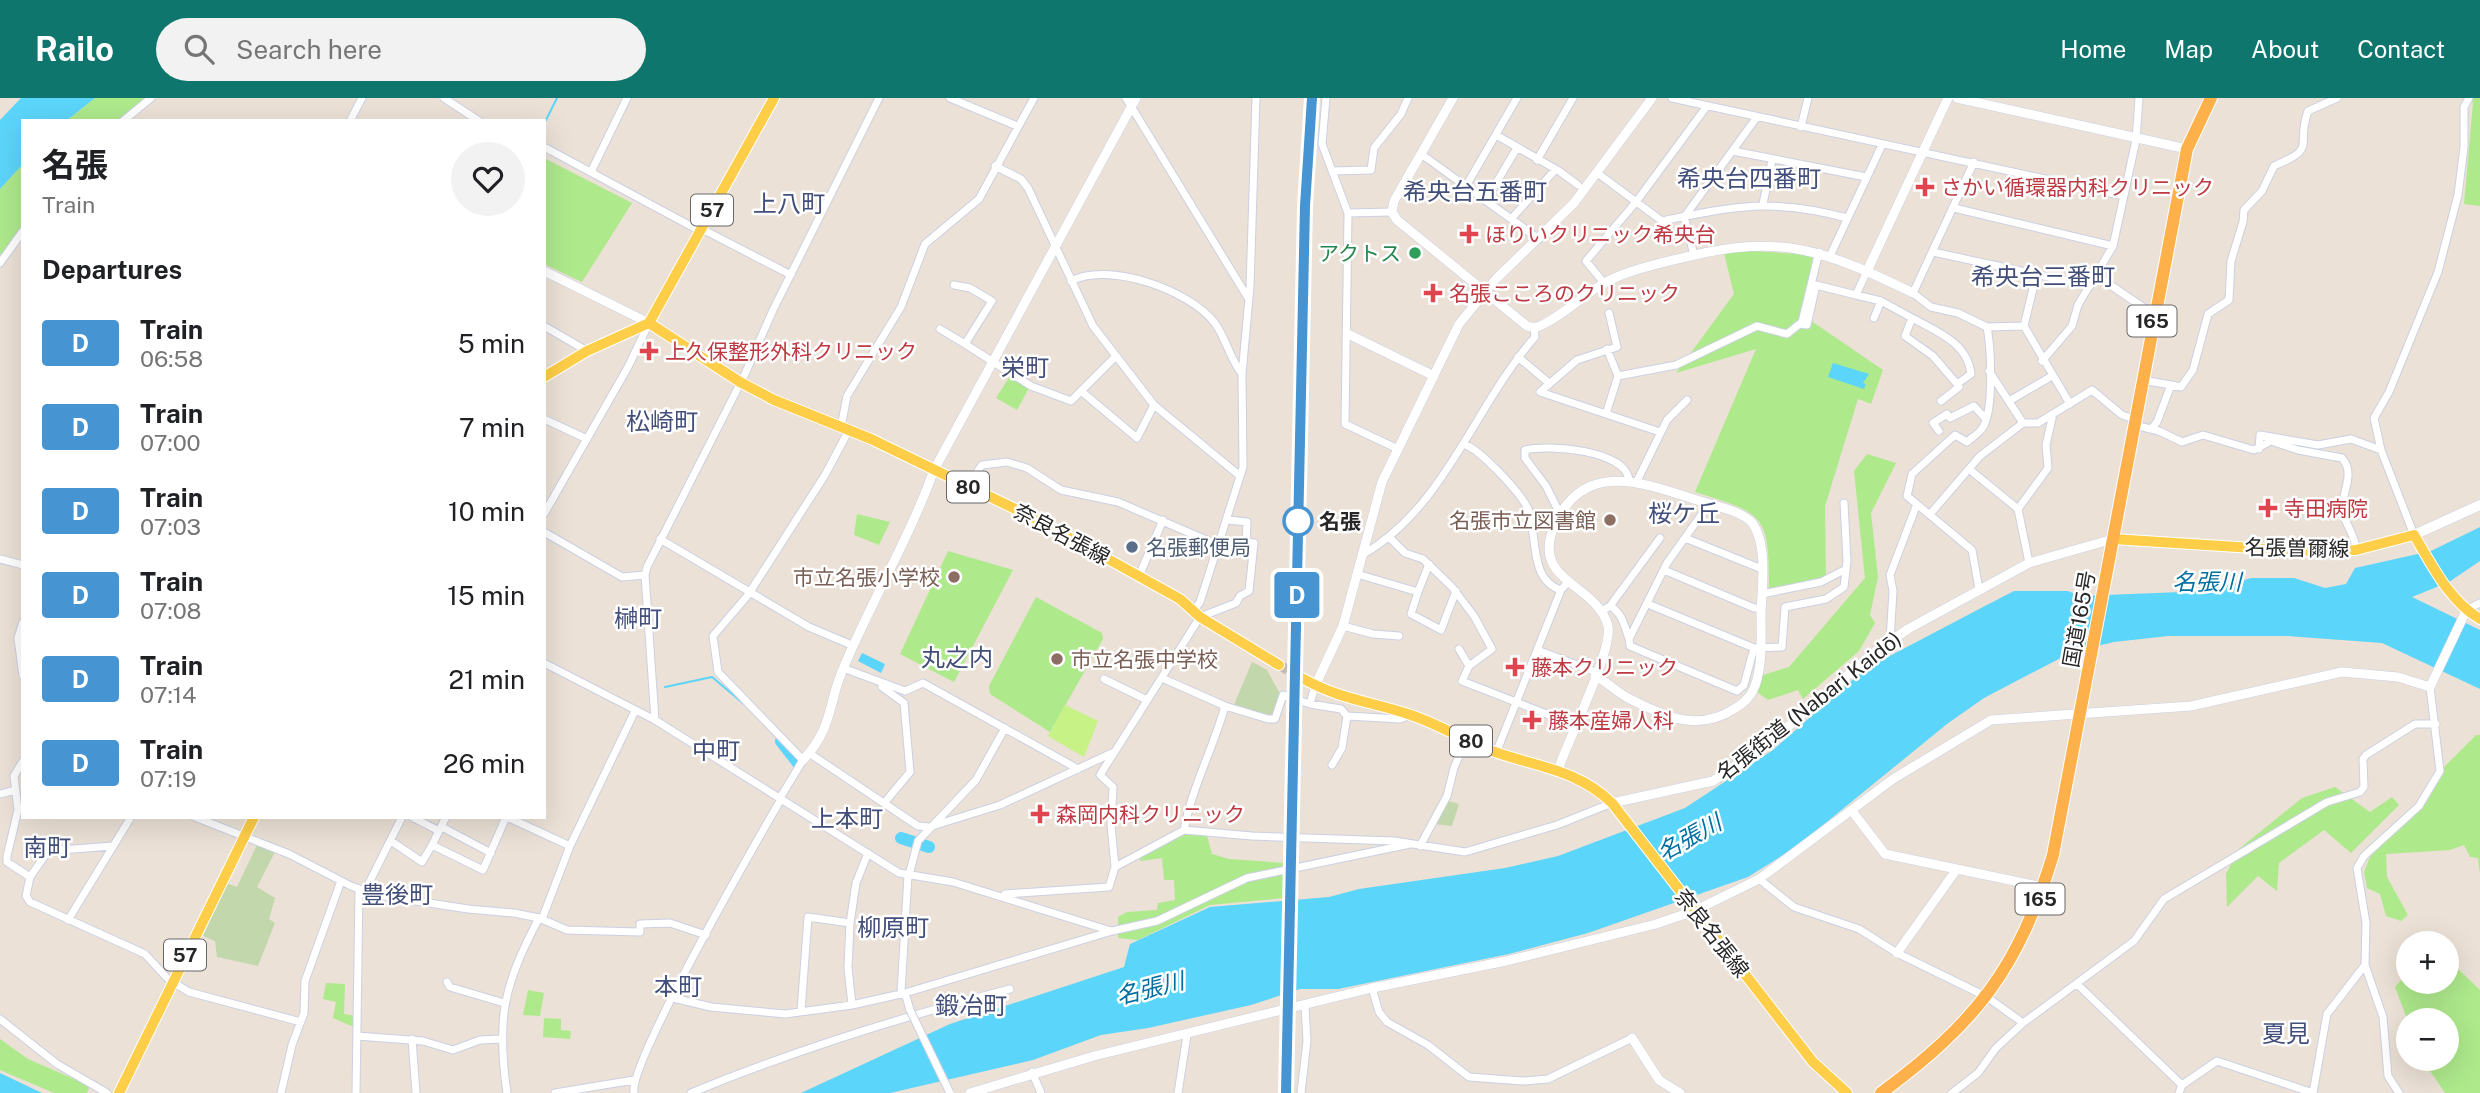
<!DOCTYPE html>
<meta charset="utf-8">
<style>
:root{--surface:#fff;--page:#f2f2f2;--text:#202124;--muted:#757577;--accent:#0f766e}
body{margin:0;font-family:"Public Sans","Noto Sans JP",sans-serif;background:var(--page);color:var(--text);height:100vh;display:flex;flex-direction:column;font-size:26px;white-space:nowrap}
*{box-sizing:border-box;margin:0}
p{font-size:23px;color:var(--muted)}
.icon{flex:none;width:38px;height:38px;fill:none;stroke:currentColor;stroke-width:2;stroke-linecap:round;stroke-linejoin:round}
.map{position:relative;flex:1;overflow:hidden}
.panel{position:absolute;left:21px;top:21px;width:525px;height:700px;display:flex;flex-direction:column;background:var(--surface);border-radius:0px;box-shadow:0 7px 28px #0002}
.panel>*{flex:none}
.badge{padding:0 14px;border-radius:5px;font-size:24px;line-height:46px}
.tools{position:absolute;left:2396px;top:833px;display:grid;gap:14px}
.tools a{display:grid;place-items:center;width:63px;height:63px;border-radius:50%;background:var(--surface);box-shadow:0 7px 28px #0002;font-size:35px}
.map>.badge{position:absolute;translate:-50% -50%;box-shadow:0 0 0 4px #fff}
h2{padding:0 21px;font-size:26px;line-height:63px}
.round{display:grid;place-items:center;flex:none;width:74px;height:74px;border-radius:37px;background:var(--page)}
.headline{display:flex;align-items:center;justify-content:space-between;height:119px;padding:0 21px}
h1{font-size:33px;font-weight:700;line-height:52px}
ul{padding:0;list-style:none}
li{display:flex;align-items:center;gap:21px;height:84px;padding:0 21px}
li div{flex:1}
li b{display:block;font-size:26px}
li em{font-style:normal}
li .badge{min-width:77px;font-weight:700;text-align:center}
header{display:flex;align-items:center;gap:42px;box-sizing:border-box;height:98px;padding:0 35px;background:var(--accent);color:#fff}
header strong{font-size:33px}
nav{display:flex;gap:38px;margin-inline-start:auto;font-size:24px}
.search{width:490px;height:63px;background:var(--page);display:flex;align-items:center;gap:18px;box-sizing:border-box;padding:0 24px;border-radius:38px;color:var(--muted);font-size:26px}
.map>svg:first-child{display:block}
.green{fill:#aee98c}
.cemetery{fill:#c2d7ab}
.pitch{fill:#c7f286}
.water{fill:#5cd5fa}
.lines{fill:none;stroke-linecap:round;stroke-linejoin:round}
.stream{stroke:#5cd5fa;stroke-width:2}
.river{stroke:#5cd5fa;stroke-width:12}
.primary-tunnel{stroke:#c4bcb3;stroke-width:10;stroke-dasharray:10 5;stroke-linecap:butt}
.minor-casing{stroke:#cbd0e2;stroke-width:9}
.tertiary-casing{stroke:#cbd0e2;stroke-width:10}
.secondary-casing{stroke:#cbd0e2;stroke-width:11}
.primary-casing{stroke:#fff;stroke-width:12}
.trunk-casing{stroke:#fff;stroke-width:14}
.minor{stroke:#fff;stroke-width:7}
.tertiary{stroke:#fff;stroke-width:9}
.secondary{stroke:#fff;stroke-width:10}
.primary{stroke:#fece48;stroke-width:10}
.trunk{stroke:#feb14a;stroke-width:12}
.rail{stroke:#999db4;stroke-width:2}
.minor-bridge-casing{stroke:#cbd0e2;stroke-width:9;stroke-linecap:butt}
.minor-bridge{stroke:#fff;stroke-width:7}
.line-casing{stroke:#fff;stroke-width:16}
.line{stroke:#4694d1;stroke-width:10}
.health-dot{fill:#e0444e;stroke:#fff;stroke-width:2.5}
.leisure-dot{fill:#2e9e5b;stroke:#fff;stroke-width:2.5}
.education-dot{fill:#8d6e63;stroke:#fff;stroke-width:2.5}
.stop-dot{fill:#fff;stroke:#4694d1;stroke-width:3.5}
.service-dot{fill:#5c6f8a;stroke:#fff;stroke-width:2.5}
.labels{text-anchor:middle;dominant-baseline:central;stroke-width:5;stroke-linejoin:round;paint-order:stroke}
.shield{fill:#fff;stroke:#686868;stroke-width:2}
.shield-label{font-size:19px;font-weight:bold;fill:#272727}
.health-label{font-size:21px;fill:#be3a42;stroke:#fff;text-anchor:start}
.leisure-label{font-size:21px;fill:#27864d;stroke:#fff;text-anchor:end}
.education-label{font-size:21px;fill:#785e54;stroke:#fff;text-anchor:end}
.stop-label{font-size:21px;font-weight:bold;fill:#272727;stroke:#fff;text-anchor:start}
.street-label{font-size:21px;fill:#272727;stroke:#fff}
.service-label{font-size:21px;fill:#4e5e75;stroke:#fff;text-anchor:start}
.water-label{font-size:23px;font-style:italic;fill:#006fa1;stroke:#fff}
.quarter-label{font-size:24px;fill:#434f7b;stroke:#fff}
</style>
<header>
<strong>Railo</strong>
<div class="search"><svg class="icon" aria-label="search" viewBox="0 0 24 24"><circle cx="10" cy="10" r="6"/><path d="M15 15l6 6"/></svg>Search here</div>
<nav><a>Home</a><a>Map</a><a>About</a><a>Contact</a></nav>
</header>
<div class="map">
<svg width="2480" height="995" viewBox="0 0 2480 995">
<rect width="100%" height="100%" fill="#ebe1d6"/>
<path class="green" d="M95,0h49l-25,23h-53z
M2470,0h10v108l-16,-2 9,-101z
M544,60l88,45 -50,79 -38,-18z
M23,66v64l-23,27v-66z
M1723,151l90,6 -9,61 79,54 -12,34 -13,-5 -33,107 1,72 -57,12c0,-75 -3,-76 -74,-98l61,-143 -80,24 58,-79z
M1010,278l19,12 -12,22 -21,-12z
M1867,356l29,9 -25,50 7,64 -8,38 5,8 -16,28 -56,48 -5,-9 -30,10 -11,-8 6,-17 26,-8 76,-89 -11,-107z
M857,416l33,8 -11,23 -25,-10z
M948,453l65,19 -59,112 -54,-28z
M1036,499l66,36 1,6 -53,93 -60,-38 -1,-8z
M2476,637h4v140l-2,-17 -8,-1 -6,-12 -14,5 -64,4 1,23 21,38 -7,6 -15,-5 -6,-22 -13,-6 -3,-16 6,-15 49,-51 27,-41z
M2335,689l35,25 22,-15 7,8 -48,48 -27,-23 -45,33 -2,28 -19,-15 -31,31 -1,-33 13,-25 63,-51z
M1183,736l24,2 5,18 17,5 56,4 -1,35 -74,7 -72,35 -20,-2v-21l9,-5 30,-2 1,-7 17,-3 -1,-20h-10l-2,-22 -22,3 1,-4z
M2447,866l7,1 26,25v103h-35l-23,-34h24v-39l-38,1 -13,-34 13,-15v10h38z
M326,885l19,1 -1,30 12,2 -2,11 -21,-9 3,-16 -13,-3z
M528,892l16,3 -4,23 -17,-1z
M544,920l17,1v11l10,1 -1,8 -27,-2z
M0,941l28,20 62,27 -3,7h-33l-54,-23z"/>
<path class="cemetery" d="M1252,564l15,8 14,26 -7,19 -4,2 -37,-10z
M1448,703l11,3 -7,22 -18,-2z
M257,747l18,7 -18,35 18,11 -6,21 6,4 -17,43 -41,-9 -2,-16 -12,-5 23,-53 11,4z"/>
<path class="pitch" d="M1065,607l33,16 -14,36 -36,-21z"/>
<path class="water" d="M21,0h74l-29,23h-43v43l-23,25v-69z
M1833,265l36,11 -6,9 3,1 -2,5 -36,-12z
M2480,429v34l-31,21 -37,15 68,33v59l-98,-46 -95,-7h-119l-54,6 -42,10 -88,46 -37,26 -151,123 -48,30 -160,56 -79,21 -171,35h-38l-49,16 -103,23 -47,7 -68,25 -143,33h-89l149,-69 174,-57 6,-23 80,-37 119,-10 30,-8 146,-21 53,-12 127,-48 88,-58 92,-81 118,-62 31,-16h54l12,5 127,-5 44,-13h43l31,10 21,-4 9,-16 76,-17z
M862,555l23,11 -4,9 -23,-12z
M0,975l42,20h-42z"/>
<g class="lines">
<path class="stream" d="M544,26l13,-26
M665,589l47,-10 32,27"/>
<path class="river" d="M781,643l17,22
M901,740l28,9"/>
<path class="primary-tunnel" d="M1279,567l21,12"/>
<defs>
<path id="minor" d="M444,0l35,23
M950,0l67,28
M1126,0l122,200
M1326,0l-4,46 26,69 -3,211 53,25
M1672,0l452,98
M123,23l28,-23
M350,23l12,-23
M1801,29l7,-29
M1496,37l63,36 19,14
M544,49l156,84
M1733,53l133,26
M1421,56l118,85
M1537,62l36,-62
M1974,64l-61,131 18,14 27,6 29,14 37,-1
M995,68l26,13 7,9 65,138 61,79 86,71
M1332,73l39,-1 3,-22 27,-34 7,-16
M591,74l36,-74
M1596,74l66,49c73,-15 111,-23 185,-3
M1466,88l51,-88
M1486,102l31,-52
M1763,106l9,-44
M1954,110l159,38
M1348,115l44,-1
M1684,118l10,39
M1685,118l72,-99
M1512,120l43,-48
M702,131l89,46
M1933,154l157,34
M1830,158l52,-111
M0,165l23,-32
M1867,173l-11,24 25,6 -7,17
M2036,178l-12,50 46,78
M2097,178l56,38
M1071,183c37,-20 118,9 143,41 12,15 15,36 28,52
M1604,185l-18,-22 50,-59 71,-96
M954,187l16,3 22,13 -27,43 66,42 40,15 45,-45
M1881,203l31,17 -7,18 28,20 24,28 14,-10c-3,-31 -35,-43 -59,-56
M1609,215l8,34 -40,13 -37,32 120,40
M1800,226l7,1 9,-40 40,10
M544,228l43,25
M940,231l25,15
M1518,259l31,26
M2042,263l30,-35 6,-21 35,-59 23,-106 3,-42
M1989,273l34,52
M1618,278l58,-11 81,-39 30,8 15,-12 17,-70
M2142,282l29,5
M1081,293l56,47 17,-33
M1941,303l18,-14
M2009,303l43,-25
M1606,316l12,-38 -11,-27
M544,321l43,20
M2134,327l25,6 23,11 21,-7 51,15 17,-9 27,9 44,8c15,17 -3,37 1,55 3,13 13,23 13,37
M841,329l6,-31 54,-89 24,-63 54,-45 55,-101
M2151,331l6,-7 14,-37 10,2 12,-17 15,-56 21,-14 2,-39 12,-39 1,-12 18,-19 12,-25c45,-19 21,-19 34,-55l29,-13
M1939,333l-6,-8 14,-9 3,4 24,-12 11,12
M1463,346c16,4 58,49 65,65 10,24 0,71 33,81
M2259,351l1,-14 58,10 33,-6 30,11
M1969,371l49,40 11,54
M1637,383l30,-61 20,-20
M967,388l15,-21 25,-3 20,6 34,22 57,12 100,43
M1709,406l-42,59 -38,76 1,7 107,45 7,-6 10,-37
M2018,411l30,-41 -2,-23 7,-31
M1931,415l49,-57 43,-33h15l54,-33 30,25 12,4
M544,416l84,-147 21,-44
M1560,416l-14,-28 -21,-28v-8c23,-6 99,0 104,29
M544,434l78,45 23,-2
M2414,437l-33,-85 -7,-32 15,-26 49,-120 20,-77 6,-48v-40l5,-9
M1389,439l16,16 18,6 29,28 22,29 18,33 -23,17 -7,15 113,44
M1685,440l77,31
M660,441l149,88 45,19
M1218,446l35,6
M1362,457c83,-47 112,-149 173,-218l-1,-9
M0,461l23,6
M1664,472l90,38h7
M1357,476l61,18 -7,22 30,16 15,-39
M1139,478l24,-56
M1979,491l-7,-39 -65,-54 5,-22 43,-39 12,7c4,-4 13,-9 16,-15 11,-17 8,-80 4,-100
M1418,494l11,-28
M1762,496l59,-12 25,-13
M1648,506l106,44 28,-1 3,-40 41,-8 18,-12 3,-26 -3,-58
M1610,508l50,-68
M1194,512l6,-8 43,-135 -1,-93 8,-87 6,-189
M2466,512l14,-7
M1602,513l8,-5c13,8 14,19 19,33
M23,524l-5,16 5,38
M1343,528l30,8 26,2
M1890,543l3,-50 -3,-16 27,-71
M1459,551l10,17
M1537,552l59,22
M544,565l111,57 244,153 54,9 158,49
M843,570l62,23 18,-8 155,86
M1162,580l63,28 43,13h7l8,-24 27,9
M1104,581l43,21
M1315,588l-5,18 31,5 6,7 -5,32 -10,17
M882,589l22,16 6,69 -25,30
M1347,618l53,3 11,-4
M655,622l-10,-145 2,-8 98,-193 28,-64 106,-212
M809,655l109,73 11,1 71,-22 112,-52
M1496,655l65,-163 6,-7
M23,663l-9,15 4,34 -11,46v6l23,15
M0,696l16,-4
M780,700l23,-38 -85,-88 -5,-36 35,-41 77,-120 24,-45
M195,719l94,37 62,32 26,9 91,14 46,4 25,5 28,12 73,2v-8l30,-1 36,12
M412,719l27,14
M507,719l63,29
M442,729l49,26
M1184,732c8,-43 29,-81 41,-124
M391,743l31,21 10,-17 51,25 23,-53
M432,747l14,-28
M112,748l-64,5 -18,26 -4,19 4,6 115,52 23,25 21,13 112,30
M1420,748l27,-50 7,-28 12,-29
M1115,769l69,-37 68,6 142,5 71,11 92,-27 55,-22
M909,777l9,-34 58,-61 29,-52
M1759,781l35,28 65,22 38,24 90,44 36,26
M365,793l37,-74
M1005,796l104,-7 6,-20 -4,-42 2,-38 -13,-12 100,-158 36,-14 4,-7 9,-5 5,-48 -8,-1 1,-20 -19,-2
M542,821l28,-73 65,-135
M68,822l63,-103
M850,825l6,-40 12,-30
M447,884l3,5 54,16
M2077,886l105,101
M1372,890l7,24 8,10 41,23 41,32 54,4 25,-2 84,-41
M901,894l7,-117
M905,895l5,17
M673,900l38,9 74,7 67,-9 53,-12 207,-62 45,-10 90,-43 163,-34
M801,913l7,-94 42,6 -2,45 4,37
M0,921l57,45 50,29
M357,938l66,5 30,9 27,-10 21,-1
M412,941l4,54
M1032,974l9,21
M281,995l11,-48 12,-32 1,-32 36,-100
M356,995l3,-203
M507,995c-11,-76 -3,-108 32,-175
M555,995l79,-13
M634,995c-6,-29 124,-254 147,-294
M691,995c104,-43 210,-76 319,-104
M1178,995l9,-58
M1301,995l6,-52 -2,-35
M1952,995l26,-20 18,-25 27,-25 111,-82 30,-42 163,-97 33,-10 4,-5 -1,-28 3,-4 49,-31h21
M2179,995l3,-8 35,-24 96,32
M2313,995l14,-79 38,-49
M2399,995l-11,-17 -5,-59 -18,-52 1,-42 -9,-55 7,-12 55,-50 21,-35 -10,-84"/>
<path id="tertiary" d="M1453,0l-59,103 -2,11 5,8 130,106c6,2 10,2 15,-1 27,-13 47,-37 77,-49 22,-9 45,-14 67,-19 97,-24 140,-6 227,36
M1957,0l230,51
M544,173l105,52
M1867,173l81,-173
M1348,236l86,42
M1315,588l28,-60 39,-144 77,-158 37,-45 78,-76 78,-105
M803,662c31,-34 24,-54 40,-91 28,-67 66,-130 91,-199l202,-372
M1558,672c10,-30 55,-120 50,-144 -11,-44 -84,-44 -50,-108 32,-60 93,-32 142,-17 15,5 43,10 53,23 15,23 9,63 8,89 0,23 2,51 -6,73 -4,11 -12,18 -21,23 -36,23 -69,8 -104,-10 -13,-6 -22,-17 -35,-23
M1612,705l101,-22 61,-42 98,-85 36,-25 121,-66 84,-24
M1852,713l33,43 158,33
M1897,855l60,-84
M1632,940l27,42 21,13
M970,995l124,-37 278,-68 134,-27 150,-37 38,-13 65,-32 134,-100 98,-59 200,-14 151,-34 56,5 32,10 36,-76"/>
<path id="secondary" d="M2414,437l66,-30"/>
<path id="primary" d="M649,225l91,59 34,18 97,39 165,80 144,80 20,18 79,48
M544,279l43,-26 62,-28 125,-225
M2113,441l187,12 56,-1 58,-15c18,30 35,66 66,84
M1300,579c40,23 70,24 111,38 30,10 55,27 84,37 43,15 83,18 117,51l201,259 34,31
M119,995l135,-276"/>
<path id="trunk" d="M1881,995c96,-71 137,-124 172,-238l134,-706 24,-51"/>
</defs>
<use href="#minor" class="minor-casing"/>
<use href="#tertiary" class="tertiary-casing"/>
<use href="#secondary" class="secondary-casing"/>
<use href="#primary" class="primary-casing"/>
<use href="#trunk" class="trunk-casing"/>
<use href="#minor" class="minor"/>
<use href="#tertiary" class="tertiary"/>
<use href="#secondary" class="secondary"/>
<use href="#primary" class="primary"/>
<use href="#trunk" class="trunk"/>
<path class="rail" d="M1281,995l20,-886 7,-109"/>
<defs>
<path id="minor-bridge" d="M910,912l40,83"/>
</defs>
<use href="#minor-bridge" class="minor-bridge-casing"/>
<use href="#minor-bridge" class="minor-bridge"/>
</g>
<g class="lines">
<defs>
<path id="line" d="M1286,995l19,-887 7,-108"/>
</defs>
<use href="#line" class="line-casing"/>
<use href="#line" class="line"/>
</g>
<g class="health-dot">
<path d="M1921.5 78.5h7v7h7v7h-7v7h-7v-7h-7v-7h7z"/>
<path d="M1465.5 125.5h7v7h7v7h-7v7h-7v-7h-7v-7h7z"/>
<path d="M1429.5 184.5h7v7h7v7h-7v7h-7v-7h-7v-7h7z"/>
<path d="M645.5 242.5h7v7h7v7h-7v7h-7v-7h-7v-7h7z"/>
<path d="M2264.5 399.5h7v7h7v7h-7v7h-7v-7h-7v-7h7z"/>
<path d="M1511.5 558.5h7v7h7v7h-7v7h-7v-7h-7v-7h7z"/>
<path d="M1528.5 611.5h7v7h7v7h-7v7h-7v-7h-7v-7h7z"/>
<path d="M1036.5 705.5h7v7h7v7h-7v7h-7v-7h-7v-7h7z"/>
</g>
<circle class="leisure-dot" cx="1415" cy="155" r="7"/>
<g class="education-dot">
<circle cx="1610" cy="422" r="7"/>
<circle cx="954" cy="479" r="7"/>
<circle cx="1057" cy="561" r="7"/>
</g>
<circle class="stop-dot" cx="1298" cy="423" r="14"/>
<circle class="service-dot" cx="1132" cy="449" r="7"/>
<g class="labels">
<g class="shield">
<rect x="691" y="96.5" width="42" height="31" rx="5"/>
<rect x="2127.5" y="207.5" width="49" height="31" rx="5"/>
<rect x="947" y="373.5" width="42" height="31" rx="5"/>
<rect x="1450" y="627.5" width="42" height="31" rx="5"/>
<rect x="2015.5" y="785.5" width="49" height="31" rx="5"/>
<rect x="164" y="841.5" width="42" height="31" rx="5"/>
</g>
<g class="shield-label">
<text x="712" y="112">57</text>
<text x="2152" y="223">165</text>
<text x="968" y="389">80</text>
<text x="1471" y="643">80</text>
<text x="2040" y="801">165</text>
<text x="185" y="857">57</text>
</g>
<g class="health-label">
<text x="1941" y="89">さかい循環器内科クリニック</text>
<text x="1485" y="136">ほりいクリニック希央台</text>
<text x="1449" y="195">名張こころのクリニック</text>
<text x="665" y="253">上久保整形外科クリニック</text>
<text x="2284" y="410">寺田病院</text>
<text x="1531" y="569">藤本クリニック</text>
<text x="1548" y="622">藤本産婦人科</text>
<text x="1056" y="716">森岡内科クリニック</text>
</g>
<g class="leisure-label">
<text x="1401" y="155">アクトス</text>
</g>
<g class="education-label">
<text x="1596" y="422">名張市立図書館</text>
<text x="940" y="479">市立名張小学校</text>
<text x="1071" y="561" text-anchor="start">市立名張中学校</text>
</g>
<g class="stop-label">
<text x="1319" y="423">名張</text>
</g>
<g class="street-label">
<text transform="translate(1062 436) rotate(28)">奈良名張線</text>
<text transform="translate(2297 450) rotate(1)">名張曽爾線</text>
<text transform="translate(2079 521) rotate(-80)">国道165号</text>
<text transform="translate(1809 608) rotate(-38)">名張街道 (Nabari Kaidō)</text>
<text transform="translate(1712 835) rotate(52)">奈良名張線</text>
</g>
<g class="service-label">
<text x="1146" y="449">名張郵便局</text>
</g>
<g class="water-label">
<text x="2207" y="483">名張川</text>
<text transform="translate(1689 739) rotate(-29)">名張川</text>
<text transform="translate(1150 890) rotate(-14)">名張川</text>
</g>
<g class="quarter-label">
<text x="1749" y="80">希央台四番町</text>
<text x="1475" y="93">希央台五番町</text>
<text x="789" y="105">上八町</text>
<text x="2043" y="178">希央台三番町</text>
<text x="1025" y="269">栄町</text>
<text x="662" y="323">松崎町</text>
<text x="1684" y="415">桜ケ丘</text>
<text x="638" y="520">榊町</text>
<text x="957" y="559">丸之内</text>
<text x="716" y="652">中町</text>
<text x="847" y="720">上本町</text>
<text x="47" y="749">南町</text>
<text x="397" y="796">豊後町</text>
<text x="893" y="829">柳原町</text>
<text x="678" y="888">本町</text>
<text x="971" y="907">鍛冶町</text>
<text x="2286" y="935">夏見</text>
</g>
</g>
</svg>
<div class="tools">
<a>+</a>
<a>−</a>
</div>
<b class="badge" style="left:1297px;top:497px;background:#4694d1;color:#fff">D</b>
<section class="panel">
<div class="headline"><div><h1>名張</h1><p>Train</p></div><a class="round"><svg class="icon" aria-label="heart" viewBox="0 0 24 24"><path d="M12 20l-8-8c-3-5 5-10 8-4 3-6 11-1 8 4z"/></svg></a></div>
<h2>Departures</h2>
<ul>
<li><span class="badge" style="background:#4694d1;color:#fff">D</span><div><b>Train</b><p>06:58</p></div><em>5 min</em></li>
<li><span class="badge" style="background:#4694d1;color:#fff">D</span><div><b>Train</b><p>07:00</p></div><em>7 min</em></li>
<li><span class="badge" style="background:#4694d1;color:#fff">D</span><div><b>Train</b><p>07:03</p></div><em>10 min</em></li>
<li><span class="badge" style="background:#4694d1;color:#fff">D</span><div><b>Train</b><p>07:08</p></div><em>15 min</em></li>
<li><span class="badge" style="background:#4694d1;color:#fff">D</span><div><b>Train</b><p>07:14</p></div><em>21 min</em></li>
<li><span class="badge" style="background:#4694d1;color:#fff">D</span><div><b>Train</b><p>07:19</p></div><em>26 min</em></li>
</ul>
</section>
</div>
